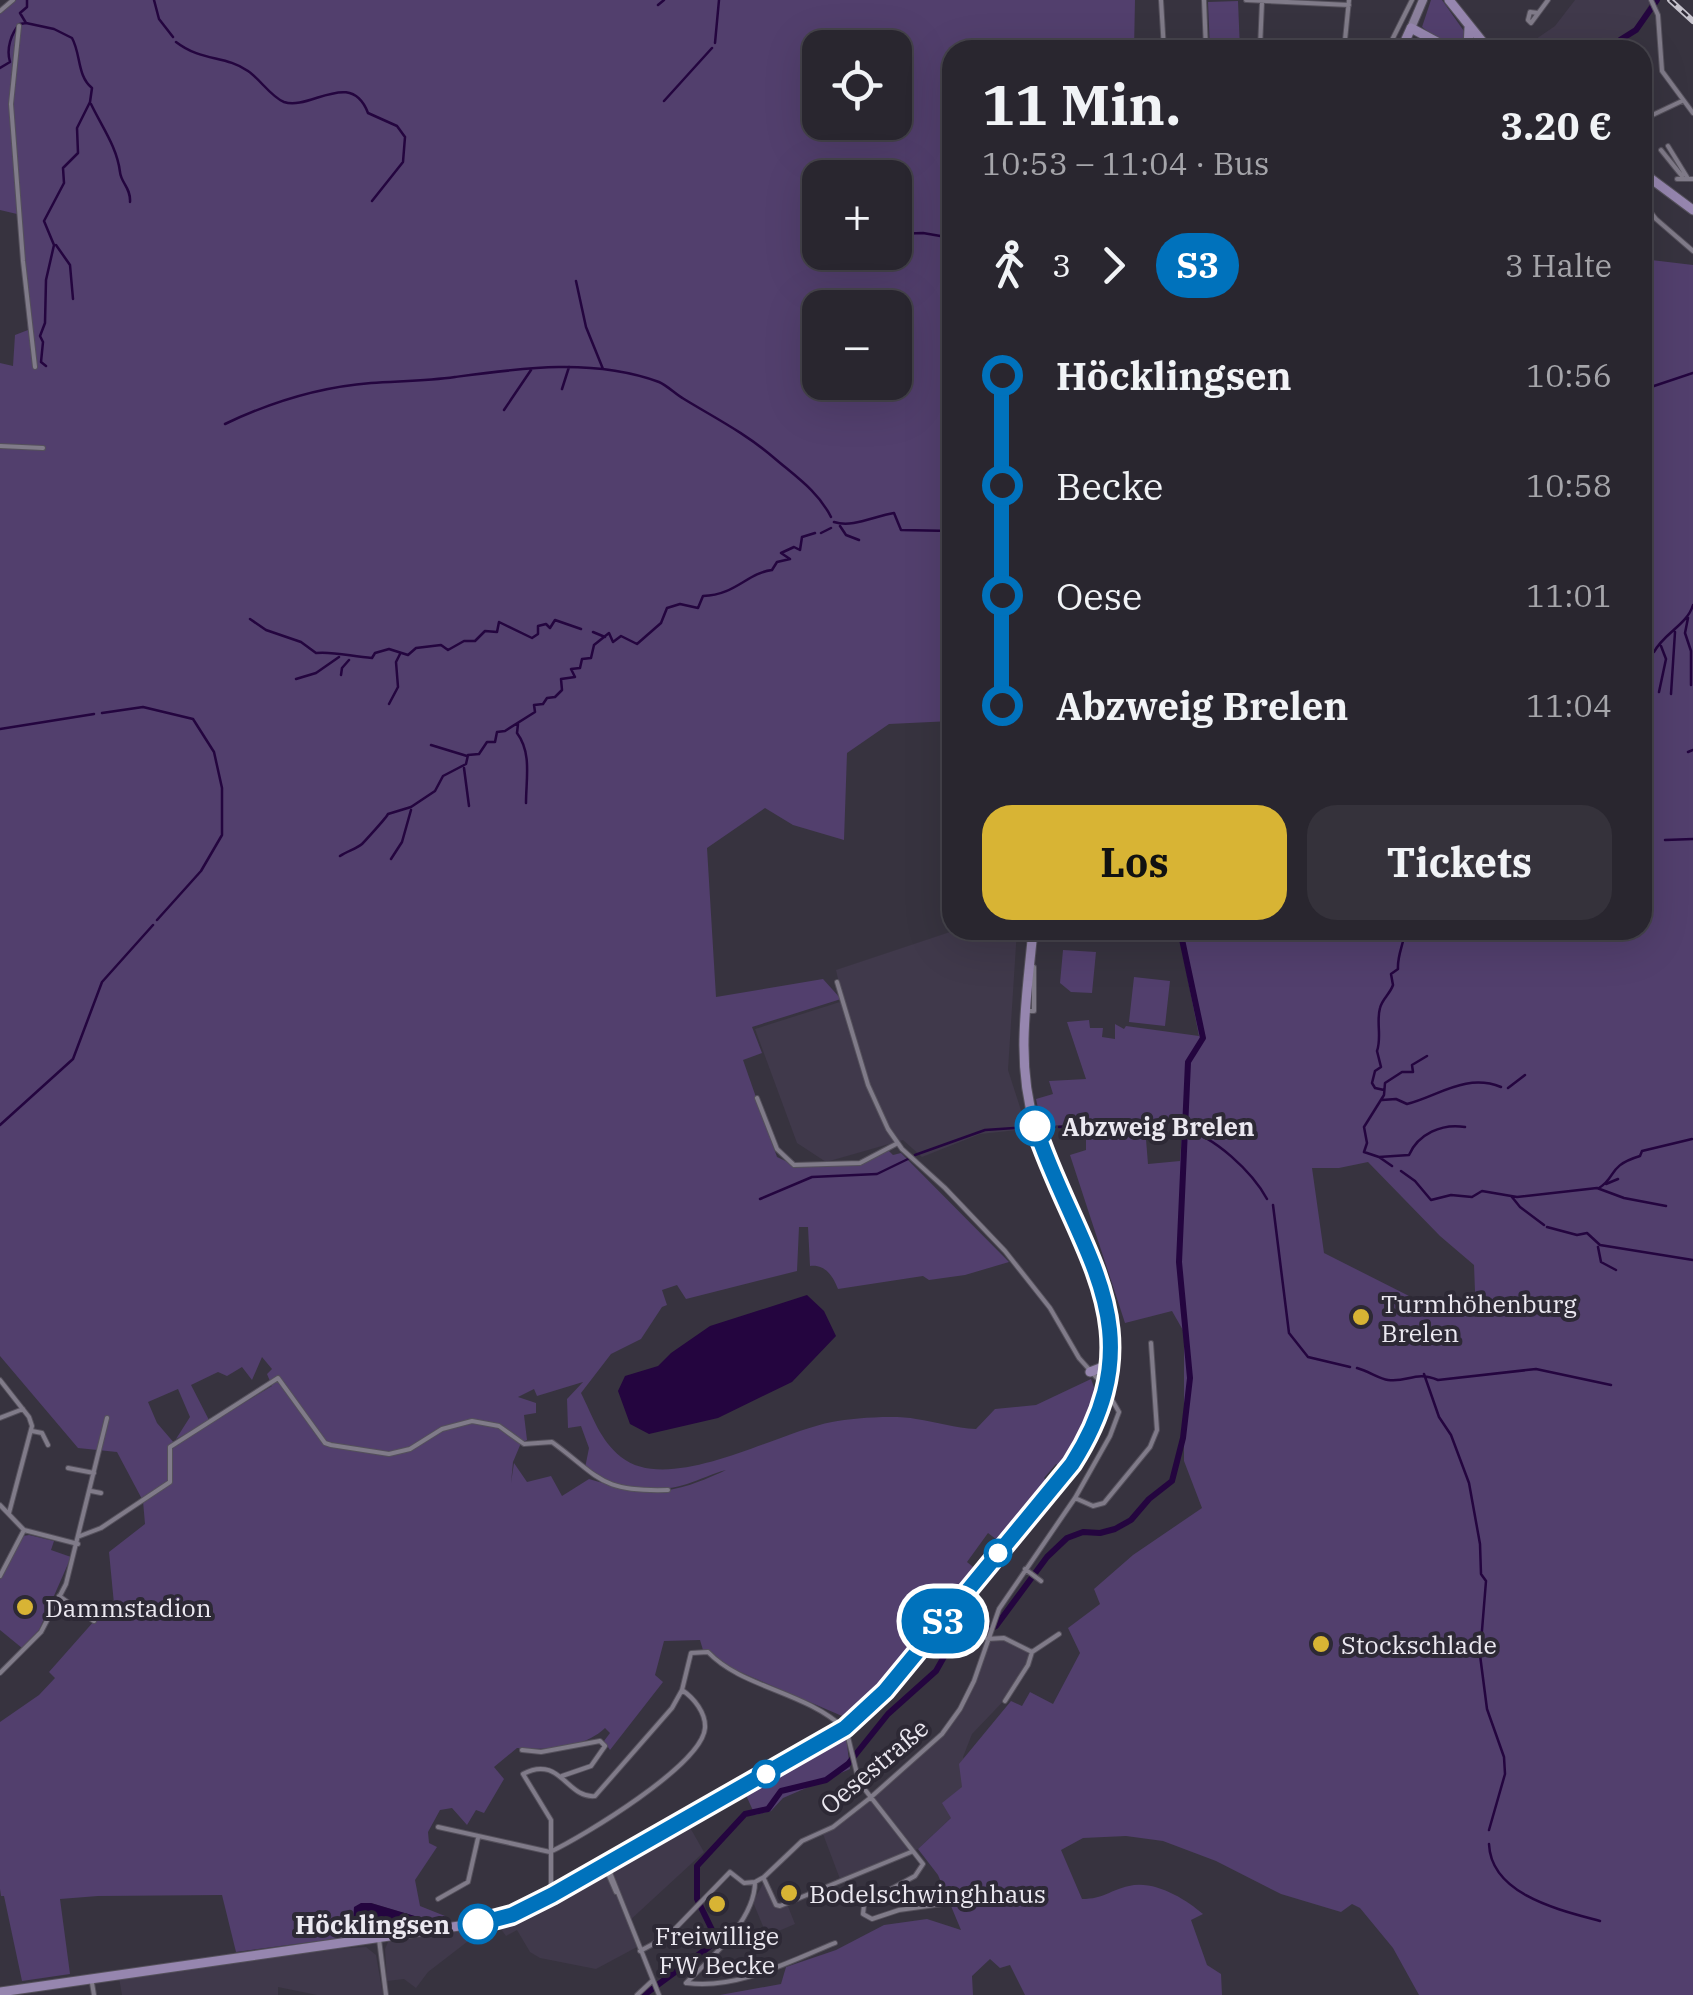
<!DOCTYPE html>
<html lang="de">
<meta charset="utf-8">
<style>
:root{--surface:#29262f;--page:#35323b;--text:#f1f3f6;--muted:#a5a5aa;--line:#45434b;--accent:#d8b434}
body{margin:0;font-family:"IBM Plex Serif",serif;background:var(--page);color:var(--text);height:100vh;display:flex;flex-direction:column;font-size:38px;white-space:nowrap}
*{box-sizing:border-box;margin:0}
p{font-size:32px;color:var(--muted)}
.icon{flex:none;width:55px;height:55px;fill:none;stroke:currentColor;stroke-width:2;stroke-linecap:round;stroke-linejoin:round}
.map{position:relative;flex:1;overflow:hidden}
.sheet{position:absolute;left:942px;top:40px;width:710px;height:900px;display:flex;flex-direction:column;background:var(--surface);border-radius:30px;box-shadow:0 10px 40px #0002,0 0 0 2px var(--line)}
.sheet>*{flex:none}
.badge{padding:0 20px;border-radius:32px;font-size:35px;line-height:65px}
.fabs{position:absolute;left:802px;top:30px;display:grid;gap:20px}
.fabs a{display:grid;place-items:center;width:110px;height:110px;border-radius:20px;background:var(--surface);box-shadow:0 10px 40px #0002,0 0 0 2px var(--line);font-size:50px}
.map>.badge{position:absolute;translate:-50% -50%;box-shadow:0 0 0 5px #fff}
.legs{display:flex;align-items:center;gap:15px;height:110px;padding:0 40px;font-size:32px}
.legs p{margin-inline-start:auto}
.head{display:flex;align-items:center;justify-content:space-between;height:170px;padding:0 40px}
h1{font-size:55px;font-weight:700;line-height:75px}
.cta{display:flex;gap:20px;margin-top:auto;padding:20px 40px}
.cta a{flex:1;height:115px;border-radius:30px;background:var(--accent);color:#111;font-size:40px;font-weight:700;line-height:115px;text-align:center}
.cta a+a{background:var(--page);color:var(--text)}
ul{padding:0 40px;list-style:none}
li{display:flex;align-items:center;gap:35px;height:110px;font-size:38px}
li i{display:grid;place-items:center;width:15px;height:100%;margin:0 12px;background:currentColor}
li i::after{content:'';width:25px;height:25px;margin:-12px;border:8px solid;border-radius:50%;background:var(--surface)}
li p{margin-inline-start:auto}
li:first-child i{background:linear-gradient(#0000 50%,currentColor 0)}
li:last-child i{background:linear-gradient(currentColor 50%,#0000 0)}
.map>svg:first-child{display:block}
.built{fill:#40394b}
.green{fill:#523f6d;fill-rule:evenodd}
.water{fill:#24053f}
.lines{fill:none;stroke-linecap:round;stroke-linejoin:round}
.stream{stroke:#24053f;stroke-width:2.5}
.river{stroke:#24053f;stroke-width:6}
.street-casing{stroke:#54505b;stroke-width:6}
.secondary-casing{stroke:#54505b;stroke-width:10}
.primary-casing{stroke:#54505b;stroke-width:11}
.street{stroke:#807b89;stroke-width:4}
.secondary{stroke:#8b809c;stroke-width:8}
.primary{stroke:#9686af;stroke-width:9}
.rail-casing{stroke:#c5c2cb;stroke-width:6}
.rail{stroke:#2d2935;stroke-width:2.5;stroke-dasharray:8;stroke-linecap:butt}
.line-1-casing{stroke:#fff;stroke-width:22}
.line-1{stroke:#0072bc;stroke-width:15}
.stop-1-dot{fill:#fff;stroke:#0072bc;stroke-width:5}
.poi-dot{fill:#d8b434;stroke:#2d2935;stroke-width:4}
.labels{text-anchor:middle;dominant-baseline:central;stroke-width:8;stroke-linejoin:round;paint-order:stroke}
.stop-label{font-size:25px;font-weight:bold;fill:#ebe8f0;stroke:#2d2935;text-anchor:start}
.poi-label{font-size:25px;fill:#ebe8f0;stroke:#2d2935;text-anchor:start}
.street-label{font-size:25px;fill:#ebe8f0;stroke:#2d2935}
</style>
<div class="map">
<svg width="1693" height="1995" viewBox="0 0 1693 1995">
<rect width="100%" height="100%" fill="#37333f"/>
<path class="built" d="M1575,0h77l-16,26 -17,12 -6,12h-93l35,-24z
M956,930h61l-9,140 19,59 -47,5 -58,23 -19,-17 -77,22 -29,-19 -42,-114 88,-28 -7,-31z
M1004,1638l28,14 -4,13 -14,25 -42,44 -9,23 9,21 -21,40 -33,31 -78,30 -17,-45 25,-16 94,-84 18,-25 14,-28 13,-42z
M688,1824l16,28 -76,70 9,25 -41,22 -56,-11 -10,-6 -13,-22 -11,6 -5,-7z
M764,1882l11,26 12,-4 8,20 -28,12 -14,-34z
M479,1928l-3,7 -48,37 -12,16 -12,-9 -17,2 -2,-32 3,-7z
M366,1947l10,8 7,40h-66l-39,-8v8h-156l-3,-17 197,-28z"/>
<path class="green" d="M10,0h1125l-1,50h-182v671l-63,3 -42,29 -3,87 -51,-15 -28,-17 -58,40 9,149 107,-18 18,20 -89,28 10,26 -19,7 34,97 17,8 66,-2 28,-13 5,5 8,-2 108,109 -44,13 -36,5 -6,-4 -85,13c-5,-13 -13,-25 -28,-23l-2,-39h-9l-2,44 -111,28 -9,-14 -15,5 5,15 -5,2 -21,32 -30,15 -30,39c12,24 19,47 40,64 49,39 156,-25 211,-35 21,-4 64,-7 84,-3 21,3 39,9 60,10l19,-20 41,-4 55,-26 7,19 -8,26 -26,45 -8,-5 -12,14 6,6 -49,59 -13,-10 -21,29 11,9 -99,123 -30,25 -123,-53 -18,-16h-5l-3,-10 -36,1 -9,34 8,7 -53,68 -6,-9 6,-8 -5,-5c-22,21 -59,22 -88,20l-23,19 10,12 -20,34 -8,-3 -9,15 -15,-17 -12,2 -12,22 1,11 8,4 -22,33 5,26 25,10 1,8 -10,1 -2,-3 -63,-19h-10l-6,25 9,7 -128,17 -14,-57 -124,1 -38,3 10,75 -48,7 -18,-85h-3l-1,-7v-167l39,-27 16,-17 -6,-6 46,-52 19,-16 -5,-52 36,-28 -2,-23 -26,-49 -39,-4 -78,-92v-993l13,3 2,-31 13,-5 -11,-116 -17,-4v-199zM820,48h75v74h-75zM820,178h75v74h-75zM820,308h75v74h-75zM262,1357l10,12 -5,5 5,12 -97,58 -18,-21 -9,-21 30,-13 12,28 -14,22 34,-17 -19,-37 27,-13 9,4 15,-9 10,13zM583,1382l-16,17 1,29 13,-2 8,22 -4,20c24,25 71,26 102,16 13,-4 26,-11 39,-14 -55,26 -79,27 -137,9l-27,17 -11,-20 -24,6 -13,-19 -3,20 2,-21 8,-19 6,-3 -3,-25 12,-2v-10l-18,-6 16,-8 3,7z
M1431,0h11l24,34 -2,13c-15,3 -30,-11 -42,-20z
M1238,1l2,49h-30l-2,-48z
M1643,259l50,6v1730h-274l-26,-47 -33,-40 -8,-4 -11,8 -60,-18 -65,-33 -53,-20 -37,-5 -43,2 -22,12 21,49c22,0 28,-9 47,-13 26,-6 56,13 74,28l-12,6 16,45 14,9 1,21h-197l-15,-30 -10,3 -10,-9 -18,17 1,19h-253l61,-11 5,-17 50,-17 48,-25 43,-6 34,11 -23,-55 -20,-26 33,-31 -9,-15 20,-16 -3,-23 52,-63 11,5 8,-14 23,12 27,-51 -12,-25 32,-24 -6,-15 39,-34 69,-47 -18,-47v-129l-12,-21 -47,12 -55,-168 16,-5v-19l59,-4 3,37 32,-3 3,-42 -141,7 -6,-27 17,-5 -4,-13 37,-2 -19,-57 22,-2 1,8h13l-1,9 13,2v-15l9,5 2,-3 73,10 -21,-106h464zM1368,1162l72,74 34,29 2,52 -59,-13 -4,-6 -89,-45 -12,-85h27z
M1063,950l33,2 -4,41 -21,-1 -11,-9z
M1134,977l36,4 -5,45 -36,-4z
M29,1535l25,6 -3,9 20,7 -32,73 -17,18 -22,-18v-52l23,-42z
M846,1736l4,33 -67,29 -12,13 -16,4 -10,-22z"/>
<path class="water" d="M807,1295l17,16 12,25 -44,46 -74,36 -69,16 -19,-10 -12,-33 7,-15 33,-10 13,-13 39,-27z
M361,1903h10l64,19 1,3 -72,10 -11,-14 1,-14z"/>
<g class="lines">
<path class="stream" d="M154,0l5,19 14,18
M658,5l6,-5
M26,23l28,6 18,9c9,16 5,38 20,50l-2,14 -13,26 1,25 -15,15 1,15 -20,38 10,24 -8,35 -1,43 -5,13 3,6 -2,20 5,4
M176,42c26,20 49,13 72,29 12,8 23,26 36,31 26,9 67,-34 84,11l29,13 8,11 -2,25 -31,39
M715,43l4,-43
M0,68l10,-6c-4,-13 1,-29 10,-38l6,-1 -6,-10 7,-6v-7
M664,101l48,-53
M91,104c11,23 26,43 29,68 1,11 11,16 10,30
M895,234l28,-1 29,5
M56,245l14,20 3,34
M576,281l10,46 17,42
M562,389l7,-22
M1642,399l3,-10 48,-16
M504,410l27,-40
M225,424c46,-22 95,-37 146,-41 28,-2 56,-2 84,-6 67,-9 138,-19 204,5 9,4 16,12 25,17 31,19 61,34 89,58 22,19 45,34 58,60
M834,522c19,6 40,-6 60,-9l7,17 51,1
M840,526l6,9 13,5
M821,533l10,-5
M1688,618l-3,15 6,18v34
M250,619l16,11 35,12 15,11c18,-2 37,4 56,5l3,-5 14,-4 19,6 8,-7 25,-3 7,5 16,-9h11l10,-10 12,1 2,-10 33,16 6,-4v-8l8,-2 4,4 5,-8 26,9
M593,632l12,5
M1642,658l7,-7 5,1c10,-19 33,-27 39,-47
M341,675l1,-7 7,-8
M296,679l20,-6 23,-16
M1642,683l5,-23 5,-8
M1659,692l7,-33 -5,-13
M1671,694l4,-62
M389,704l9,-17 -2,-25 4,-8
M102,713l41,-6 50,12 21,33 8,36v47l-21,36 -44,49
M518,724l-1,9c15,20 9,46 9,70
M0,729l94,-15
M431,745l36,11
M1688,752l5,-2
M464,768l5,38
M1665,840l28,-1
M340,856c7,-5 16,-7 22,-12 2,-2 25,-27 26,-30l23,-7 24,-16 8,-15 23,-12 2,-9 11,-1 8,-12h8l2,-10 8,-1 30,-19 -1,-7 9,-1 4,-6 8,-1 7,-7 -1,-11 14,-2 -4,-8 9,-1 2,-9 9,-1 3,-13 15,-12 4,9 8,-6 16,8 24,-21 6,-15 13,-4 18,4 5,-12c33,-1 44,-23 69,-26l5,-8 13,-3 -9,-6 13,-6 6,3 2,-13 13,-4
M391,859l11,-17 9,-32
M1508,1088l17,-13
M1384,1090l-9,-2 -3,-5 3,-12 6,-4 -4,-16c5,-14 -1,-29 3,-43 2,-9 10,-14 13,-23l-2,-11 7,-5c-1,-14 6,-25 7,-39
M1382,1100l14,-1 11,5c31,-8 59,-31 94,-17
M1149,1122l36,-3
M0,1125l73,-66 29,-77 51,-57
M1059,1127l87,-5
M1042,1128l13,-1
M1184,1130c30,5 69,43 83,69
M915,1155l70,-25 43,-3
M1379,1157l30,-2c9,-21 33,-32 56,-28
M1392,1166l-13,-9 -15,-5 3,-9 -3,-16 20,-32 1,-12 17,-11h11l-1,-7 15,-9
M1401,1171l14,10 16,19 20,-5 21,2 10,-6 35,6 80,-9 27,10 42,8
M1606,1184l12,-5
M1599,1188c18,-11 8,-22 41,-32l2,-5 50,-12
M1512,1197l8,10 24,18
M760,1199l52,-22 65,-3 33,-16
M1273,1205l16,128 19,24 42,10
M1547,1227l30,8 10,-2 13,12 93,15
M1598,1247l3,15 15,8
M1357,1368c11,3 23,11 31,12 20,3 27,-10 50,0l98,-11 75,16
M1424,1374l15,43 12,18 18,48 11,61 1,30 5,7 -6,74 7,54 17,48 1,17 -16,56
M1489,1844c2,51 71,66 111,77"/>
<path class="river" d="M1615,50l5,-10 16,-10 21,-30
M644,1995l69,-51 2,-8 -18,-37v-33l48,-52 23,-5 13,-18 45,-11 22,-16 40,-50 48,-43 13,-23 47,-22 51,-69 20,-19 16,-6 17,1 15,-4 16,-9 18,-21 23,-18 11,-43 7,-60 -11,-116 9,-200 15,-24 -23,-108"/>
<defs>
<path id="street" d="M1161,0l3,50
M1204,0l2,50
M1246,0l103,5
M1651,0l7,15 4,56 31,42
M1262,2l-2,46 3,2
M0,11l13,-11
M1538,13l-8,-1 -2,8 3,3 17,-23
M19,26l-8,78 12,157 12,106
M1344,50l5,-50
M1387,50l25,-50
M1642,120l40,-19
M1668,146l19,31
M1661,150l21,26
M1677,179h16
M1642,201l14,18 37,32
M0,446l43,2
M1029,1011h5v-44l-4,-2
M757,1098l20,51 17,16 66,-2 36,-19
M0,1380l29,37 3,9 -23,87
M0,1418l23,-9
M32,1431l10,2 6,12
M68,1468l26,5
M91,1491l10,2
M1075,1498l18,8 11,-3 46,-56 7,-17 -6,-87
M0,1505l24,25 54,14
M80,1536l21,-8 69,-46v-35l108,-69 47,65 6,2 58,9 21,-5 32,-20 30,-8 27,5 25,18 28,-2c49,36 48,50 116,48
M1025,1569l16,12
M0,1576l24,-46
M59,1596l35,25
M987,1639l17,-1 28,14
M0,1673l41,-41 25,-48 41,-166
M1005,1701l23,-36 4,-13 27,-18
M844,1734l4,3 11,45 64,82 -8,12 -46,25 -5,4 -1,9 9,5 27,-9 43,-6
M522,1750l19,2 59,-11 5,5 -14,20 -29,10
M438,1827l112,25
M550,1852c32,-15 152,-87 155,-124 1,-15 -11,-30 -23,-38
M621,1852l12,-11 109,-58
M607,1865l52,130
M606,1869l10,23
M764,1879l12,26 4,1 131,-54
M551,1891v-71l-28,-46c37,-20 44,25 72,22l77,-88 10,-18 9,-37 17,-1c34,36 97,39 137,77
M438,1899l30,-17 10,-44
M379,1939l7,56
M640,1951l28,-15 62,-64 14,11 11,-1
M92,1983l2,12
M686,1983c25,-25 69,-63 69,-101l9,-5 38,-36 31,-14 37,-29 72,-64 18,-25 14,-28 25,-72 76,-111 35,-62 9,-24 -15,-26 -25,-28 -29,-50 -45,-57 -60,-63 -43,-39 -14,-20 -20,-44 -31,-103
M687,1983c50,7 103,-22 148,-40
M637,1995l15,-14"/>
<path id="secondary" d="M1411,28l12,-28"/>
<path id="primary" d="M1449,0l40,50
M1411,28l41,22
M1468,49l1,-21
M1401,50l10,-22
M1642,172l51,38
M1090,1372l18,-7
M553,1895l292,-166c54,-48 95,-106 141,-160 35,-42 78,-83 102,-133 18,-36 28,-85 20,-126 -13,-65 -53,-120 -73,-184 -20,-65 -8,-129 -2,-196
M0,1992l487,-70 24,-7 43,-21"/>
</defs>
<use href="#street" class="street-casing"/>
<use href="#secondary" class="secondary-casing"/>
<use href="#primary" class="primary-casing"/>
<use href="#street" class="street"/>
<use href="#secondary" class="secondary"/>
<use href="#primary" class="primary"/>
<defs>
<path id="rail" d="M1670,0l23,21"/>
</defs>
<use href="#rail" class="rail-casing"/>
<use href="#rail" class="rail"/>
</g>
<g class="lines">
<defs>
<path id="line-1" d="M478,1924l34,-9 40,-20 293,-167 40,-37 187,-227c87,-137 5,-211 -37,-338"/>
</defs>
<use href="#line-1" class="line-1-casing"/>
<use href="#line-1" class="line-1"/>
</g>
<g class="stop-1-dot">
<circle cx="1035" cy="1126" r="18"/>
<circle cx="998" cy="1553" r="12"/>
<circle cx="766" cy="1774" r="12"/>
<circle cx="478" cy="1924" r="18"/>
</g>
<g class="poi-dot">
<circle cx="1361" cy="1317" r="10"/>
<circle cx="25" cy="1607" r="10"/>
<circle cx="1321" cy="1644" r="10"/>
<circle cx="789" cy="1893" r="10"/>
<circle cx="717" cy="1904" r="10"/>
</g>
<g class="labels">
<g class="stop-label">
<text x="1062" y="1126">Abzweig Brelen</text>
<text x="450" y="1924" text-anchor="end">Höcklingsen</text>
</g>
<g class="poi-label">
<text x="1381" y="1303">Turmhöhenburg<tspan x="1381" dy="29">Brelen</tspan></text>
<text x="45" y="1607">Dammstadion</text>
<text x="1341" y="1644">Stockschlade</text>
<text x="809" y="1893">Bodelschwinghhaus</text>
<text x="717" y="1935" text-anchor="middle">Freiwillige<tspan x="717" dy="29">FW Becke</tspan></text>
</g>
<g class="street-label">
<text transform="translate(874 1766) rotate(-40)">Oesestraße</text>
</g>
</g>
</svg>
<div class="fabs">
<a><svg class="icon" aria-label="locate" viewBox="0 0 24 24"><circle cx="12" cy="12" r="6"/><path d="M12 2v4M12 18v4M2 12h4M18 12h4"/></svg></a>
<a>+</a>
<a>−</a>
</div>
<b class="badge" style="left:943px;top:1621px;background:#0072bc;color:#fff">S3</b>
<section class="sheet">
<div class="head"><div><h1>11 Min.</h1><p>10:53 – 11:04 · Bus</p></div><b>3.20 €</b></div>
<div class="legs"><svg class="icon" aria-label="walk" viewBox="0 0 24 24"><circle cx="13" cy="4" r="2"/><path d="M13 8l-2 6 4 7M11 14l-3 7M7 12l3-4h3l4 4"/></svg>3<svg class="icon" aria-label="forward" viewBox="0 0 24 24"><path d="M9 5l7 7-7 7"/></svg><b class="badge" style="background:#0072bc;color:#fff">S3</b><p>3 Halte</p></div>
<ul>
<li><i style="color:#0072bc"></i><b>Höcklingsen</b><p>10:56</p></li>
<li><i style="color:#0072bc"></i><span>Becke</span><p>10:58</p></li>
<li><i style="color:#0072bc"></i><span>Oese</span><p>11:01</p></li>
<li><i style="color:#0072bc"></i><b>Abzweig Brelen</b><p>11:04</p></li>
</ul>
<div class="cta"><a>Los</a><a>Tickets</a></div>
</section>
</div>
